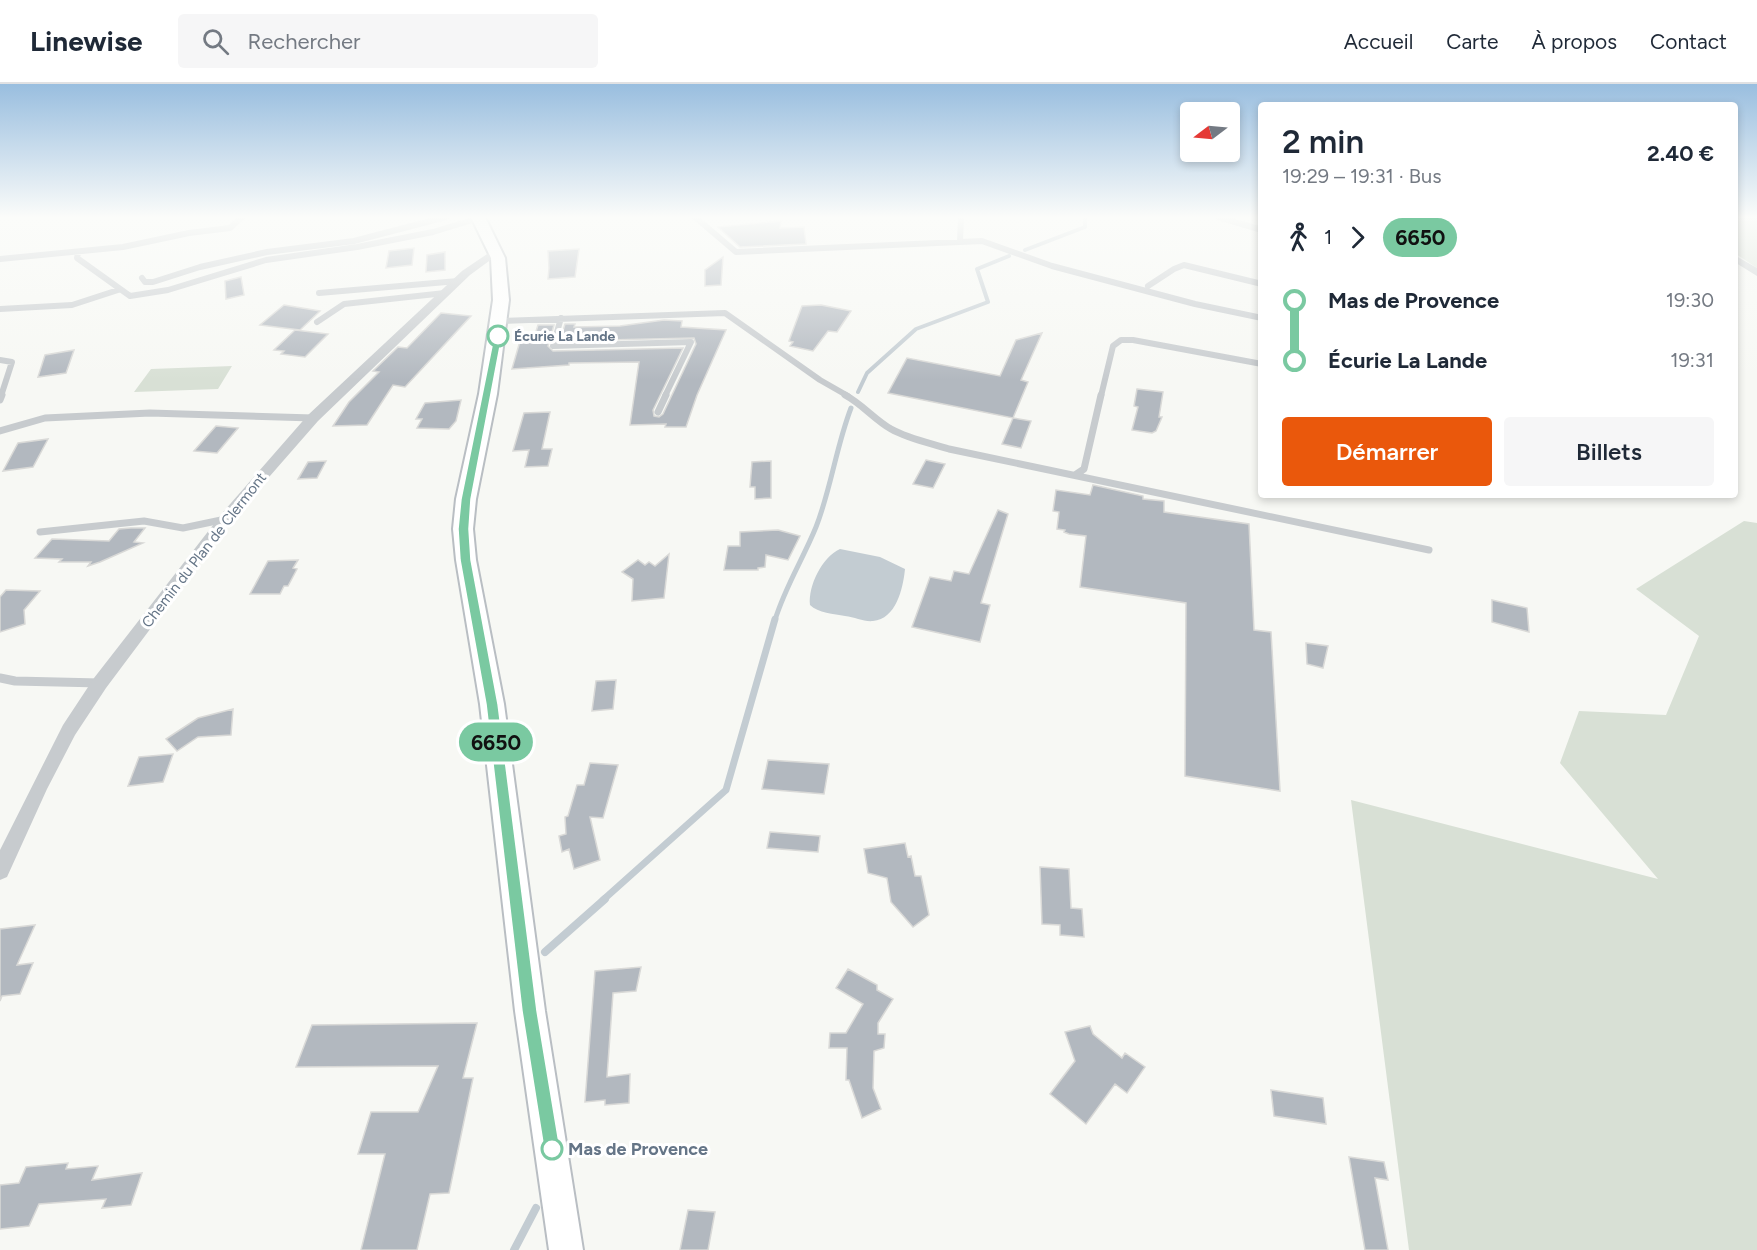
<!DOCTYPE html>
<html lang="fr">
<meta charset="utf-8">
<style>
:root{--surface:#fff;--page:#f6f6f7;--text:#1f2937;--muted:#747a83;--line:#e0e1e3;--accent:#ea580c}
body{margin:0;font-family:Figtree,sans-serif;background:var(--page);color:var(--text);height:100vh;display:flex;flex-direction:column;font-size:22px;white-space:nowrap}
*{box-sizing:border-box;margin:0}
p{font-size:20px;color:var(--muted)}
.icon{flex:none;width:33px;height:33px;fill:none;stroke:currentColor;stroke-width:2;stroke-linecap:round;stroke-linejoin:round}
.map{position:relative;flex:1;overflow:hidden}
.panel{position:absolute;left:1258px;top:18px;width:480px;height:396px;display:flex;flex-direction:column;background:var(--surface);border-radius:6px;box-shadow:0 3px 9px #0003}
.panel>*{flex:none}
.badge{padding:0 12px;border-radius:20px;font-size:21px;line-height:39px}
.needle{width:39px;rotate:254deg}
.tools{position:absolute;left:1180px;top:18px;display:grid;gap:12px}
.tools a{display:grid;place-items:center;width:60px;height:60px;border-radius:6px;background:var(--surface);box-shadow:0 3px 9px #0003;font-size:30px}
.map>.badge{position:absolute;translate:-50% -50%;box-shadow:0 0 0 3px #fff}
.legs{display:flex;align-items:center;gap:9px;height:66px;padding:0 24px;font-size:20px}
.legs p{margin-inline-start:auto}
.headline{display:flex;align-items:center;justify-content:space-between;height:102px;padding:0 24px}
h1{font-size:33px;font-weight:600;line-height:45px}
.button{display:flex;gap:12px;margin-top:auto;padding:12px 24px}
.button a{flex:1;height:69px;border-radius:6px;background:var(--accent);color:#fff;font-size:24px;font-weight:600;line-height:69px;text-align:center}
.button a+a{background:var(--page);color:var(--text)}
ul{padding:0 24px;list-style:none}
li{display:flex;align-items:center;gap:21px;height:60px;font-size:22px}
li i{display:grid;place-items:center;width:9px;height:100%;margin:0 8px;background:currentColor}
li i::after{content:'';width:15px;height:15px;margin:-8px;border:4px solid;border-radius:50%;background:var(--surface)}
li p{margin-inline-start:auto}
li:first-child i{background:linear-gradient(#0000 50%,currentColor 0)}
li:last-child i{background:linear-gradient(currentColor 50%,#0000 0)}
header{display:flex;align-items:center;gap:36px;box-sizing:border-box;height:84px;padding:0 30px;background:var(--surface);border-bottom:2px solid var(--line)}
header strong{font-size:28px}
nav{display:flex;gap:33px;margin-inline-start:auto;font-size:21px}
.search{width:420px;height:54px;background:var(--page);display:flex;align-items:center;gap:15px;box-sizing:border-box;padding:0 21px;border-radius:6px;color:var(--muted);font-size:22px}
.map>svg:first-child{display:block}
.green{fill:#d8e0d5}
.water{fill:#c3ccd2}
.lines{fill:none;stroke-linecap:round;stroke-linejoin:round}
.stream-far3{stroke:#c3ccd2;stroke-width:4}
.stream-far2{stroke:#c3ccd2;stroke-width:5}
.stream-far1{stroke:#c3ccd2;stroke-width:7}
.stream{stroke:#c3ccd2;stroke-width:8}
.building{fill:#b2b8bf;stroke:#d9d9d7;stroke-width:1.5}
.secondary-casing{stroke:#b9bec3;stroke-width:4}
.lane-far2{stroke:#c7cbce;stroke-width:6}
.lane-far1{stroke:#c7cbce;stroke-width:7}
.lane{stroke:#c7cbce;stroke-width:9}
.street{fill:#c7cbce;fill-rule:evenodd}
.secondary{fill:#fff;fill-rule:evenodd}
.line-1{fill:#7ac9a1;stroke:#fff;stroke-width:1.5}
.stop-1-dot{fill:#fff;stroke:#7ac9a1;stroke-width:3}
.labels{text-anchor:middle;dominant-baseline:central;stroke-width:6;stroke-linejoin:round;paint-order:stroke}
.far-stop-label{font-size:14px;font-weight:bold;fill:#657587;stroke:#fff;text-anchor:start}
.street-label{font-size:15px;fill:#657587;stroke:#fff}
.near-stop-label{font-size:18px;font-weight:bold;fill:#657587;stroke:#fff;text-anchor:start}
</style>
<header>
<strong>Linewise</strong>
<div class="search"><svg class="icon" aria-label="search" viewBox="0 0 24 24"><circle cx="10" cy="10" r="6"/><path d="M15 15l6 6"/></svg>Rechercher</div>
<nav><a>Accueil</a><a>Carte</a><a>À propos</a><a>Contact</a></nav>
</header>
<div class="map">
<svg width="1757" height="1166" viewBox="0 0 1757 1166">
<rect width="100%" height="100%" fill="#f7f8f4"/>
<path class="green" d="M1736,133h21v51l-21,-14z
M232,282l-14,23 -84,3 17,-23z
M1744,437l13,2v727h-348l-58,-450 307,79 -98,-116 19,-52 87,4 33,-79 -63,-47z"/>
<path class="water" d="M840,465l40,8 25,12c-2,20 -9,50 -32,52 -9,1 -18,-4 -28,-5 -11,-2 -27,-3 -35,-11 -2,-19 12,-48 30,-56z"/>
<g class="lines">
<path class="stream-far3" d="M1025,166l60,-23v-10
M858,308l9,-19 49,-44 72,-27 -11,-33 32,-13"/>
<path class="stream-far2" d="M775,536c10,-33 28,-61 41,-93 15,-38 20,-80 35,-119"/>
<path class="stream-far1" d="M603,816l123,-110 49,-171"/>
<path class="stream" d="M545,868l60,-53
M514,1166l22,-42"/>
</g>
<path class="building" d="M781,137l-1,7 24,-1 2,17 -66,3 -22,-20z
M414,164l-2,17 -26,3 3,-17z
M579,165l-4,28 -27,2 1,-11 -1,-17z
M445,168v18l-19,2 1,-17z
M723,173l-2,28 -16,1v-16z
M241,193l3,18 -18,4 -1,-18z
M284,221l36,6 -20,19 -40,-5z
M821,221l30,6 -14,21 -9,-1 -15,20 -23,-5 3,-4 -4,-1 13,-35z
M441,229l30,3 -66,71 -12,-2 -26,40 -34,1 16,-24 30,-30 -6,-1 25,-24 9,1z
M664,236l18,1 -1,6 45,3 -29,65 -11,32h-21l1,-3 -36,1 9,-63 -70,1v2l-57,4 8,-28h13l5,-16h16l-6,21 5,5 130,-3 -30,62 1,6 5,1 4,-3 33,-70 -2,-6 -134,3 5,-17h10l-1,3 46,-1z
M295,246l33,4 -23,23 -24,-3 3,-3 -10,-1z
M1042,249l-21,47 7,2 -15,36 -125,-25 19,-35 93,18 16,-36z
M74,266l-8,23 -28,4 7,-22z
M1137,305l26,3 -4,25h3l-6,14 -4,2 -20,-3 6,-23 -4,-1z
M461,316l-5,21 -7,8 -32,-1 5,-9h-6l9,-16z
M550,328l-8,37h10l-4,17 -23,1 4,-17 -16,1 11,-38z
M1013,334l18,3 -10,27 -19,-4z
M216,342l22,2 -21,25 -23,-2z
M48,355l-15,28 -30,4 15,-28z
M926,376l19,4 -12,24 -20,-4z
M326,377l-9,17 -19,1 10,-17z
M771,377v37l-16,1v-12h-5l2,-25z
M1093,401l50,11v3l21,2v11l85,12 5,106 17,2 9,159 -95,-15 1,-173 -106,-16 6,-51 -17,-2 -5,-2 1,-2 -8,-1 2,-17 -6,-1 3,-21 34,5z
M998,426l10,4 -27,89 9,2 -10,37 -68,-15 18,-50 21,4 3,-10 15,3z
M131,444h14l-11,14 9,1 -43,19 -12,4 3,-4h-32l3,-3 -27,-1 17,-19 57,2 10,-12z
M778,446l22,6 -12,24 -22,-5 -1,12 -7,1v2h-34l4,-24h12v-14z
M669,470l-5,44 -32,3 1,-22 -11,-7 16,-12 7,5 4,-3 6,4z
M298,476l-5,8 4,1 -9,17h-4l-4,8h-30l18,-33z
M6,506l34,1 -16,19 1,14 -25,8v-35z
M1492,516l35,8 2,24 -37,-10z
M1306,559l22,3 -5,22 -16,-4z
M616,596l-3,29 -21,2 4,-30z
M233,625l-2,26 -33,2 -21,14 -11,-12 32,-21z
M173,670l-10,28 -35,4 11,-29z
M768,676l61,4 -5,30 -62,-5z
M590,679l28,2 -15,53 -13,-1 10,43 -26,9 -5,-20 -7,3 -3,-16 7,-2 -1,-17 3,-1 9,-31h7z
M770,748l50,4 -2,16 -51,-4z
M905,759l3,14 3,-1 4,20h6l8,39 -16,12 -22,-25 -4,-24 -19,-5 -4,-24z
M1040,783l29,2 2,39 11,1 2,28 -24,-2v-10l-18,-1z
M35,841l-18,40 16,-2 -13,31 -18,2 -2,5v-72z
M641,883l-5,24 -23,2 -6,84 23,-3 -1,29 -24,2v-5l-20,2 10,-131z
M848,885l29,16v5l16,9 -15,24v11h7l-1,14 -10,3 -1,37 8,21 -19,9 -13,-38h-3l1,-32h-18l1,-15h16l17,-29 -27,-16z
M477,939l-14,55h10l-24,115 -19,1 -13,56h-56l24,-96h-27l13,-42h47l20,-46 -142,1 16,-42z
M1090,942l3,8 29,24 3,-5 20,14 -18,26 -12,-9 -29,40 -36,-30 25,-33 -10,-29z
M1271,1006l52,8 3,26 -52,-8z
M1349,1073l35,5 4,18 -13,-2 13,72h-23z
M68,1079l-2,6 32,-3 -6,14 50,-7 -11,32 -29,3 4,-9 -67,5 -10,22 -29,3v-44l19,-2 7,-16z
M688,1126l27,2 -7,38h-28z"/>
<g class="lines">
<defs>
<path id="secondary" d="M471,133h14l20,41 4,42 -12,94 -21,105 -3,30 3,31 28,144 41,307 38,239h-34l-34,-239 -35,-307 -24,-144 -3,-31 3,-30 23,-105 14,-94 -2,-42z"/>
</defs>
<use href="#secondary" class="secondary-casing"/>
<path class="lane-far2" d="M695,133l41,35 246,-11 70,25 143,38 67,14
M1218,133l44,13
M960,157l1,-24
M78,169l-1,5 53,38 38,-6 98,-30 91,-13 76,-15 46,-14
M0,175l123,-12 66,-14 41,-5 12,-11
M142,194l3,4h8l47,-15 67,-15 87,-11 92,-24
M1148,202l26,-17 10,-4 78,19
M319,209l139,-12
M0,225l72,-4 46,-15
M561,234l-8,28 138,-4 -26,54
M500,237l225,-8 95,67 28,16
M317,238l27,-18 101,-11
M0,276l12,2 -11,34
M1101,312l12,-50 8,-6h12l129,24"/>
<path class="lane-far1" d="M845,311c17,9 30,25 46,34 18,10 39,14 58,20l480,101
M0,316l2,-5
M658,328l8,-17
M0,347l45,-13 105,-5 163,5
M1075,391l9,-6 17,-74
M40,448l104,-11 39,7 43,-9"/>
<path class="lane" d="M0,594l15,3 85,2"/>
<path class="street" d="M496,164l5,3 -1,2 -30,22 -152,146 -84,96 -128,171 -31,47 -28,54 -40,88 -7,3v-30l63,-125 31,-47 130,-167 84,-96 154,-144z
M1736,172l21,12v8l-21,-13z"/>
<use href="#secondary" class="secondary"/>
</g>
<linearGradient id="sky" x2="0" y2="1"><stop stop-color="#99bedf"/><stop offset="0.45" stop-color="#fbfcfa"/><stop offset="1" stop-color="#fbfcfa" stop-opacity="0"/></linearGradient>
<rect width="1757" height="296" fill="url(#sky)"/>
<path class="line-1" d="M498,249l4,3 -31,163 -2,30 2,31 27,144 39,307 23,138 -2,6 -6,3 -6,-3 -2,-6 -22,-138 -36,-307 -26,-144 -2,-31 3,-30 33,-163z"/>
<g class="stop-1-dot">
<circle cx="498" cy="252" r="10"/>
<circle cx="552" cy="1065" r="10"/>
</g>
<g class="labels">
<g class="far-stop-label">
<text x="514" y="252">Écurie La Lande</text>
</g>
<g class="street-label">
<text transform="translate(204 466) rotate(-52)">Chemin du Plan de Clermont</text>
</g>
<g class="near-stop-label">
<text x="568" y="1065">Mas de Provence</text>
</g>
</g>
</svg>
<div class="tools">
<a><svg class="needle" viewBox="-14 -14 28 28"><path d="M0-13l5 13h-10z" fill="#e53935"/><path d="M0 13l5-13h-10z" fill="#747a83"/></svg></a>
</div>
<b class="badge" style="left:496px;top:658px;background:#7ac9a1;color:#111">6650</b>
<section class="panel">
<div class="headline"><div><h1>2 min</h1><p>19:29 – 19:31 · Bus</p></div><b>2.40 €</b></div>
<div class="legs"><svg class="icon" aria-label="walk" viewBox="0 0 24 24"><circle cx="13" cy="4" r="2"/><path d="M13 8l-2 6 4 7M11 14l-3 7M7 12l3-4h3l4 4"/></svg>1<svg class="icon" aria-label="forward" viewBox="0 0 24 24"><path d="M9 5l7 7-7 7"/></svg><b class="badge" style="background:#7ac9a1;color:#111">6650</b></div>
<ul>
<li><i style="color:#7ac9a1"></i><b>Mas de Provence</b><p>19:30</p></li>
<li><i style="color:#7ac9a1"></i><b>Écurie La Lande</b><p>19:31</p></li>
</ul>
<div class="button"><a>Démarrer</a><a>Billets</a></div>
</section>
</div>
